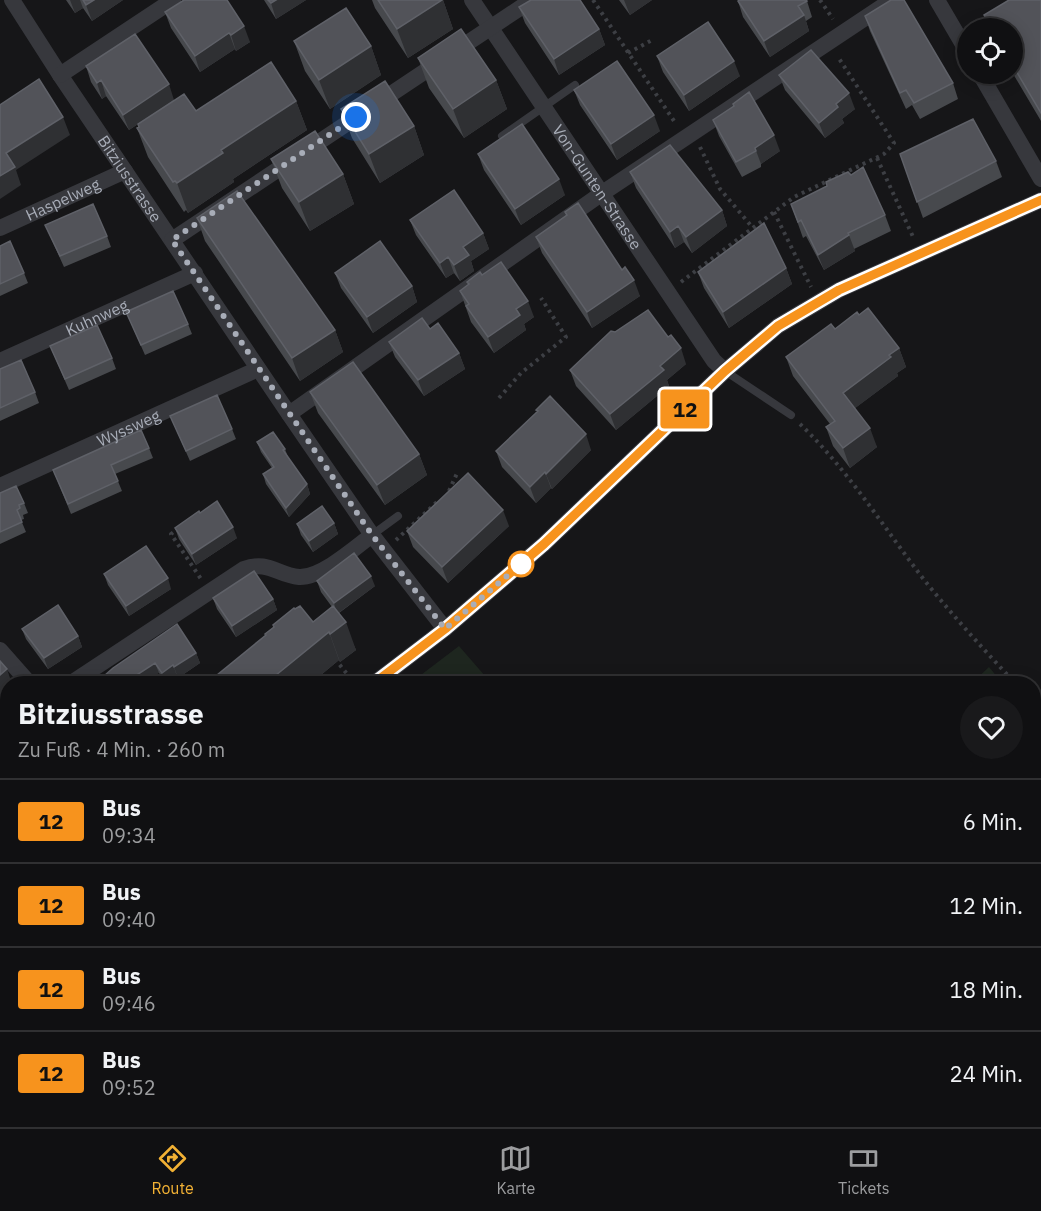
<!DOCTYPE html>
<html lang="de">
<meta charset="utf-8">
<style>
:root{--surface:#101012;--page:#19191b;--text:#f1f3f6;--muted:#9c9d9f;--line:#303032;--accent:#f2b134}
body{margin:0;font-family:"IBM Plex Sans",sans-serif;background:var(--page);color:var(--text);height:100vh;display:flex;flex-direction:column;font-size:22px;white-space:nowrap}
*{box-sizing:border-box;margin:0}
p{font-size:20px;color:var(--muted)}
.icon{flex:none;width:33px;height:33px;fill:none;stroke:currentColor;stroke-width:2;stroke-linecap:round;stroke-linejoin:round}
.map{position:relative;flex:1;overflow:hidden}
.side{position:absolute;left:0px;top:676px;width:1041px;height:452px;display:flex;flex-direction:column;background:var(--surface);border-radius:24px 24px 0 0;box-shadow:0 3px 15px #0003,0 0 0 2px var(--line)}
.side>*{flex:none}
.badge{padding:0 12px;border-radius:4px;font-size:21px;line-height:39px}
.fabs{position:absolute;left:957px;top:18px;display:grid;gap:12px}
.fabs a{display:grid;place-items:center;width:66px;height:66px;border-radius:50%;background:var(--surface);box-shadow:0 3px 15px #0003,0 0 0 2px var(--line);font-size:30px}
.you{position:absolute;width:30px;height:30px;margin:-15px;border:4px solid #fff;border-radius:50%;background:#1a73e8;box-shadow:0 0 0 9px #1a73e833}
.map>.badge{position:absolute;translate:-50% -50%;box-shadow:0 0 0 3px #fff}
.round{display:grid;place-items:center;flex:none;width:63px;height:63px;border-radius:32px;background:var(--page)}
.head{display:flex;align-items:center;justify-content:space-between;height:102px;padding:0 18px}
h1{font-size:28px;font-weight:700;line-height:45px}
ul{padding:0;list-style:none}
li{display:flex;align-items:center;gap:18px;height:84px;padding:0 18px;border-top:2px solid var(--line)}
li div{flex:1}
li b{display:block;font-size:22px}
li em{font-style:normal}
li .badge{min-width:66px;font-weight:700;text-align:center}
.tab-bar{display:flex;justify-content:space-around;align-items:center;height:84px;border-top:2px solid var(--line);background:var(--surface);font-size:16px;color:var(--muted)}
.tab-bar a{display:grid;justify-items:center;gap:3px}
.tab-bar .current{color:var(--accent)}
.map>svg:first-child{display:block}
.green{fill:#1e261f}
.forest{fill:url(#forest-firs)}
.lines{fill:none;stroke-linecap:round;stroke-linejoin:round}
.stream{stroke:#2c353c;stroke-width:6}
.path{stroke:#3d3f44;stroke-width:4;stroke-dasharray:3 4.5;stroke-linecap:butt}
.lane{stroke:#37383d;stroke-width:8}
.street{stroke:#37383d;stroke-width:16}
.wall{fill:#47494d}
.shaded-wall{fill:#2f3033}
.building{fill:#525359;stroke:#5f6168;stroke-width:1.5}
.line-casing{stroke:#fff;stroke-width:14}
.line{stroke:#f7931d;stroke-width:9}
.walk{stroke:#a8adb8;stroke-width:6;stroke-dasharray:0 10.8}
.stop-dot{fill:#fff;stroke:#f7931d;stroke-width:3}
.labels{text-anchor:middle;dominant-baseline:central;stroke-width:6;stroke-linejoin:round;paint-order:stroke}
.street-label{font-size:16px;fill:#a8adb8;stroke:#111113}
</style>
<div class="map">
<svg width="1041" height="1127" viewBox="0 0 1041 1127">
<defs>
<pattern id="forest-firs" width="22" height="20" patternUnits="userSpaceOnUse" patternTransform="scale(1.5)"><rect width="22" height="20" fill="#1e261f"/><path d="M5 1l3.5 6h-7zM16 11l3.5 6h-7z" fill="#3c433d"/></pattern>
</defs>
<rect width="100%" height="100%" fill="#161618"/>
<path class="green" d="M459,646l33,38h-83z
M989,667l14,17h-32z
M1041,756v83l-7,-4v-72z
M7,1013l1,107h162l5,7h-175v-105z
M664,1120h100v1l-7,6h-100z"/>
<path class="forest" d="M196,1121h142l-8,6h-56l-5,-5 -19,3 -3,2h-44z"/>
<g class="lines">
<path class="stream" d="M1034,815l4,-18 3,-2
M744,1127l7,-7"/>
<path class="path" d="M593,0l83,124
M820,0l13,19
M628,53l26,-14
M700,147l20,42 33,39
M877,158l37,81
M774,212l37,75
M681,282l113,-85 90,-43 10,-11 -56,-86
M499,398l22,-25 45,-36 -25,-39
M800,424c49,47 84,104 125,157 29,36 59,69 91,103
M449,491l9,-20
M179,528l-8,6 30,45
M396,540l41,-38
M335,659l17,21
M1034,702l7,8
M1034,760l7,-7
M1034,840l7,4
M0,1125l8,-6
M652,1127l6,-7"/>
<path class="lane" d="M502,136l73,-51
M725,371l66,44
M372,535l26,-19"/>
<g class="street">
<path id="s1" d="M12,0l48,75 229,339 83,121 73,94"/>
<path id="s2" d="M472,0l242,361 11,10"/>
<path d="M937,0l31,53"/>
<path d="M980,74l61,105"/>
<path d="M60,75l113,-75"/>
<path id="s3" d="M0,228l125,-57"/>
<path d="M172,240l360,-240"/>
<path id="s4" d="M0,361l195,-88"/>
<path d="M289,414l312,-220 291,-194"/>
<path id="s5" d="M0,486l258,-117"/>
<path d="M0,650l30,34"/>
<path d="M70,684l174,-115c24,-9 33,6 55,8 22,1 56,-29 73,-42"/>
<path d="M373,684l72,-55 99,-85 181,-173 53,-45 61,-36 202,-90"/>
<path d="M0,847l8,9"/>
<path d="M0,997l8,-9"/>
</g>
</g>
<path class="wall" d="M66,0h57l-31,21 -9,-13 -8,5z
M184,0l66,42 -14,9 -1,-2 -35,23 -29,-44 -6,-16z
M264,0h42l-30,19z
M372,0h71l10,29 -45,29 -33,-50z
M619,0h33l-22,15z
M1041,0v121l-29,-49v-44h-23l-5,-13z
M738,1h69l5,16 -6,4 3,10 -39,26 -27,-40z
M519,7l80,22 6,16 -46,30 -34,-52z
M865,16l88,67 5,16 -38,20 -8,-14 -6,4 -36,-78z
M294,41l77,5 10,29 -51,34 -25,-38z
M657,56l83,20 -51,35 -26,-39z
M418,58l78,22 11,29 -43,29 -35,-50z
M86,66l88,34 22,11 100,-10 11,29 -74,49 1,3 -46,31 -2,-3 -2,2 -36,-55 -11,-29 2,-1 -1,-3 -9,6 -23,-34 -4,3 -11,-17z
M779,75l76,34 -13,10 2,4 -19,15 -40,-48z
M574,90l86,41 -43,29 -37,-55z
M341,109l73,17 10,29 -44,28 -28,-45z
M713,120l67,31 -19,13v3l-19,10 -23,-41z
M478,154l87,41 -44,30 -37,-55z
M900,154l96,7 6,16 -79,41z
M271,159l72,15 11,30 -44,27 -28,-43z
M630,172l92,38 5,16 -35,27 -8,-11 -9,6 -39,-60z
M791,204l94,11 6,16 -37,18 1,2 -31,19 -18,-34 -3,2z
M565,212l75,84 -48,32 -50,-75 -6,-16 30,-22z
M197,218l138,112 8,22 -43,29 -95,-140z
M410,220l73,13 6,16 -18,12 3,10 -14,10 -6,-8 -8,5 -30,-43z
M45,225l62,11 4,11 -47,20z
M0,246l24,27 4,10 -28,13z
M786,268l6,16 -63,44 -25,-40 -6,-16z
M335,273l77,13 5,16 -44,31 -32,-45z
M482,275l52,42 -10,7 2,6 -32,23 -23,-31 -11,-31 8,-6 -1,-3z
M126,312l62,12 4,10 -47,21z
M859,315l40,33 7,19 -9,6 1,3 -43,32 22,39 -27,21 -17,-22 -7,-19 4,-3 -37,-48 -7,-19z
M430,329l29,24 6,16 -41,27 -29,-39 -6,-15z
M50,346l62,12 4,11 -47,21z
M686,364l-19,16 2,6 -53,44 -40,-44 -6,-16z
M0,369l35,23 4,11 -39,18z
M310,392l109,62 8,21 -42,30 -67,-92z
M536,410l55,40 -39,39 -1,-1 -15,15 -34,-36 -6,-16 41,-39z
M170,416l62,13 4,10 -46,22z
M257,442l28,7 3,8 19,27 3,10 -21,23 -23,-33 -3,-10 9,-6 -11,-16z
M149,448l4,10 -38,16 7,17 -51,23 -18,-44z
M0,493l24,10 4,10 -5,2 1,4 -3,1 5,12 -26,12z
M200,513l37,25 -41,27 -17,-26 -4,-11z
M334,523l4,11 -25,18 -12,-17 -4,-11z
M509,526l-61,57 -35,-36 -6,-16z
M104,574l67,15 -42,27 -21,-31z
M317,581l58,5 -36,27 17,37 -16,12 -1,-2 -29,24h-104l107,-62 19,-15 -11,-15z
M213,598l60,1 4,11 -41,27 -19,-28z
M22,629l56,7 4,11 -34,22 -22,-30z
M196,653l4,10 -22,15 -1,-2 -11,7 -7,-10 -46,-5z
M8,732v48l-4,-5 -4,-10v-26z
M0,848l8,8v75l-8,-8z
M1041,875v42l-7,-10v-26z"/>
<path class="shaded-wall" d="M70,0h10l3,8 -8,5z
M94,0h29l-31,21 -6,-16z
M276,0h30l-30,19 -5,-16z
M442,0h1l10,29 -45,29 -11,-29z
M624,0h28l-22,15z
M804,15l5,16 -39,26 -6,-16z
M244,26l6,16 -14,9 -5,-16z
M599,29l6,16 -46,30 -5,-16z
M229,33l6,16 -35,23 -5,-16z
M371,46l10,29 -51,34 -11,-29z
M734,61l6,15 -51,35 -5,-16z
M101,80l5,16 -4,3 -5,-16z
M496,80l11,29 -43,29 -11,-29z
M169,84l5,16 -45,30 -6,-15z
M849,93l6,16 -13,10 2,4 -19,15 -6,-15 17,-19z
M296,101l11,29 -74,49 1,3 -46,31 -11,-30 44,-33z
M654,115l6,16 -43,29 -6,-16z
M63,117l7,18 -54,35 5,15 -21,14v-23l6,-23z
M414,126l10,29 -44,28 -11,-29z
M774,135l6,16 -19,13 -6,-16z
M343,174l11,30 -44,27 -11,-29z
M559,179l6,16 -44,30 -6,-16z
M722,210l5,16 -35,27 -6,-16z
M678,226l6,16 -9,6 -5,-16z
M483,233l6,16 -18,12 3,10 -14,10 -6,-16 9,-18z
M849,235l6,16 -31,19 -6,-15z
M448,257l6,16 -8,5 -6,-15z
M786,268l6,16 -63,44 -6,-16z
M634,280l6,16 -48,32 -5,-16z
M412,286l5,16 -44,31 -6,-16z
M528,301l6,16 -10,7 2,6 -32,23 -6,-16 28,-28z
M335,330l8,22 -43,29 -8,-23z
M681,348l5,16 -19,16 2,6 -53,44 -6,-16 50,-48z
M899,348l7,19 -9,6 1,3 -48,36 -7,-19z
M459,353l6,16 -41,27 -6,-16z
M870,428l7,19 -27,21 -7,-20z
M586,434l5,16 -39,39 -6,-15z
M419,454l8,21 -42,30 -8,-20z
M545,472l6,16 -15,15 -6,-16z
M307,484l3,10 -21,23 -3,-9z
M503,510l6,16 -61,57 -6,-16z
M334,523l4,11 -25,18 -4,-11z
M233,527l4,11 -41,27 -4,-11z
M371,576l4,10 -38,28 -3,-11z
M168,578l3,11 -42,27 -3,-10z
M273,599l4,11 -41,27 -4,-11z
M346,622l10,28 -16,12 -10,-28z
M329,632l10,28 -29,24h-45z
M78,636l4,11 -34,22 -4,-11z
M196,653l4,10 -22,15 -4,-11z
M155,663l4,10 -16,11h-20z
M173,665l4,11 -11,7 -4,-10z
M7,669l5,15h-4v23l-8,6v-38z
M1041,720v15l-7,7v-15z
M8,898v30l-8,-21v-3z
M1040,1093l1,3v31h-37l7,-7h23v-21z"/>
<path class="building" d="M83,0h11l-8,5z
M184,0h43l17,26 -13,9 -2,-2 -34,23 -30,-44z
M268,0h8l-5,3z
M378,0h64l-45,29z
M531,0h49l19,29 -45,30 -35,-52z
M739,0h67l1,1 -9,5 6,9 -40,26 -26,-40z
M891,0h13l49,83 -39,20 -8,-13 -6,3 -35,-77z
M1009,0h32v113l-29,-49v-36h-20l-8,-13z
M346,8l25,38 -52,34 -25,-39z
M708,22l26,39 -50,34 -27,-39z
M461,29l35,51 -43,29 -35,-51z
M135,34l34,50 -46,31 -22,-35 -4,3 -11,-17z
M811,50l38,43 -13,11 2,3 -19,16 -40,-48z
M617,61l37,54 -43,29 -37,-54z
M271,62l25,39 -75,49 2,3 -46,30 -2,-2 -2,1 -36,-54 2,-1 -1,-3 46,-30 12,17z
M39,79l24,38 -57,36 9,14 -15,9v-71z
M385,81l29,45 -45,28 -28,-45z
M749,92l25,43 -19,13 1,3 -20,11 -23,-42 21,-14 -1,-2z
M973,119l23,42 -79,41 -17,-48z
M522,124l37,55 -44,30 -37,-55z
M315,131l28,43 -44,28 -28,-43z
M670,145l52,65 -36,27 -8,-11 -8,6 -40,-60z
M863,167l22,48 -37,18 1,2 -31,20 -17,-35 -3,2 -7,-18 36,-18 -1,-4 22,-10 3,3z
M454,190l29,43 -20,14 6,8 -15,10 -6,-8 -8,6 -30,-43z
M237,191l98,139 -43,28 -95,-140z
M578,203l44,67 3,-3 9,13 -47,32 -51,-75 31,-22 -2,-3z
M93,204l14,32 -47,20 -15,-31z
M764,223l22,45 -63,44 -25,-40z
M10,241l14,32 -24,11v-38z
M380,241l32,45 -45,31 -32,-44z
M501,262l27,39 -12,8 4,6 -32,22 -22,-31 3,-2 -9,-13 9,-7 -2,-2 13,-10 2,3z
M173,291l15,33 -47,21 -15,-33z
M868,308l31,40 -10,7 2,2 -48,36 27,35 -27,20 -17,-21 9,-6 -49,-64 45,-33 4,5 22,-17 2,3z
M648,310l20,27 3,-2 10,13 -21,18 4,4 -54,44 -40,-44 41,-39 4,1z
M422,318l8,11 8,-6 21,30 -41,27 -29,-38z
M97,325l15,33 -47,21 -15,-33z
M21,360l14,32 -35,16v-39z
M353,362l66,92 -42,31 -67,-93z
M217,395l15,34 -46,22 -16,-35z
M550,396l36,38 -40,40 -1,-2 -15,15 -34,-36 42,-40 -2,-1z
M141,430l8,18 -38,17 7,16 -50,23 -15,-34z
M273,432l12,17 -2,1 24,34 -21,24 -23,-34 11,-7 -17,-25z
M468,473l35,37 -61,57 -35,-36z
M16,486l8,17 -5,2 1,3 -3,2 5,12 -22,10v-39z
M217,501l16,26 -41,27 -17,-26 24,-17 1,2z
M322,506l12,17 -25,18 -12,-17z
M146,546l22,32 -42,28 -22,-32z
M354,553l17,23 -37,27 -17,-22z
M254,571l19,28 -41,27 -19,-28z
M58,605l20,31 -34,22 -22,-29z
M300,606l13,16 20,-16 13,16 -16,12 -1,-2 -64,52h-59l60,-49 -1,-1 9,-7 -1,-2 21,-17 1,1z
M177,624l19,29 -22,14 -1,-2 -11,8 -7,-10 -32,21h-28l18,-16z
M0,661l7,8 -7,6z
M1034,709l7,8v3l-7,7z
M8,732v31l-8,-9v-15z
M0,848l8,8v42l-8,6z
M1041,875v33l-7,-9v-18z
M1034,1086l6,7 -6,6z
M987,1120h24l-7,7h-22z"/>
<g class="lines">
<defs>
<path id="line" d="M373,684l72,-55 99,-85 181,-173 53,-45 61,-36 202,-90"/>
</defs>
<use href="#line" class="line-casing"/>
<use href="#line" class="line"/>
<path class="walk" d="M356,117l-184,123 200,295 73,94 76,-65"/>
</g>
<circle class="stop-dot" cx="521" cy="564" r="12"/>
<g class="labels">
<g class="street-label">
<text stroke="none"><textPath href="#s1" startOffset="214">Bitziusstrasse</textPath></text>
<text stroke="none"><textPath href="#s2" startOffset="225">Von-Gunten-Strasse</textPath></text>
<text stroke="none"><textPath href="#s3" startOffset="69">Haspelweg</textPath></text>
<text stroke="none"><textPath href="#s4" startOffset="106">Kuhnweg</textPath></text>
<text stroke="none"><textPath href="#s5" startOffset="141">Wyssweg</textPath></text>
</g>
</g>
</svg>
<div class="fabs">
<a><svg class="icon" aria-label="locate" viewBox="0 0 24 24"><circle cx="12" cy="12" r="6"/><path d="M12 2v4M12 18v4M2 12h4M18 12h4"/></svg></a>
</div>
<div class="you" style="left:356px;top:117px"></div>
<b class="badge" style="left:685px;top:409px;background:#f7931d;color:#111">12</b>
<section class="side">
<div class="head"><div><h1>Bitziusstrasse</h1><p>Zu Fuß · 4 Min. · 260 m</p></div><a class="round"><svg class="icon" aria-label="heart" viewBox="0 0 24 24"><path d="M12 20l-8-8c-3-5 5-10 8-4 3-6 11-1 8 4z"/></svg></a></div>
<ul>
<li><span class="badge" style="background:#f7931d;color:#111">12</span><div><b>Bus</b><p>09:34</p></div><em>6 Min.</em></li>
<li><span class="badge" style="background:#f7931d;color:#111">12</span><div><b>Bus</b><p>09:40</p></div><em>12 Min.</em></li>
<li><span class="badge" style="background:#f7931d;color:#111">12</span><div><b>Bus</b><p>09:46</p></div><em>18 Min.</em></li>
<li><span class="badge" style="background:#f7931d;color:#111">12</span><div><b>Bus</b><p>09:52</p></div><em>24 Min.</em></li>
</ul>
</section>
</div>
<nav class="tab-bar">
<a class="current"><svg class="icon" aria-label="directions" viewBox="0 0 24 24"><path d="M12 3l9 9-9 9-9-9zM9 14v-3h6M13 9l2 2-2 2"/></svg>Route</a>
<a><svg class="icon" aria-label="map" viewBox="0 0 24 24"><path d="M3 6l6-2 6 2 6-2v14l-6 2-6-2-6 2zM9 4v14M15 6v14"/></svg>Karte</a>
<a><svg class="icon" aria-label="tickets" viewBox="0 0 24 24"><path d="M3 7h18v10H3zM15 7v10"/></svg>Tickets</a>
</nav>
